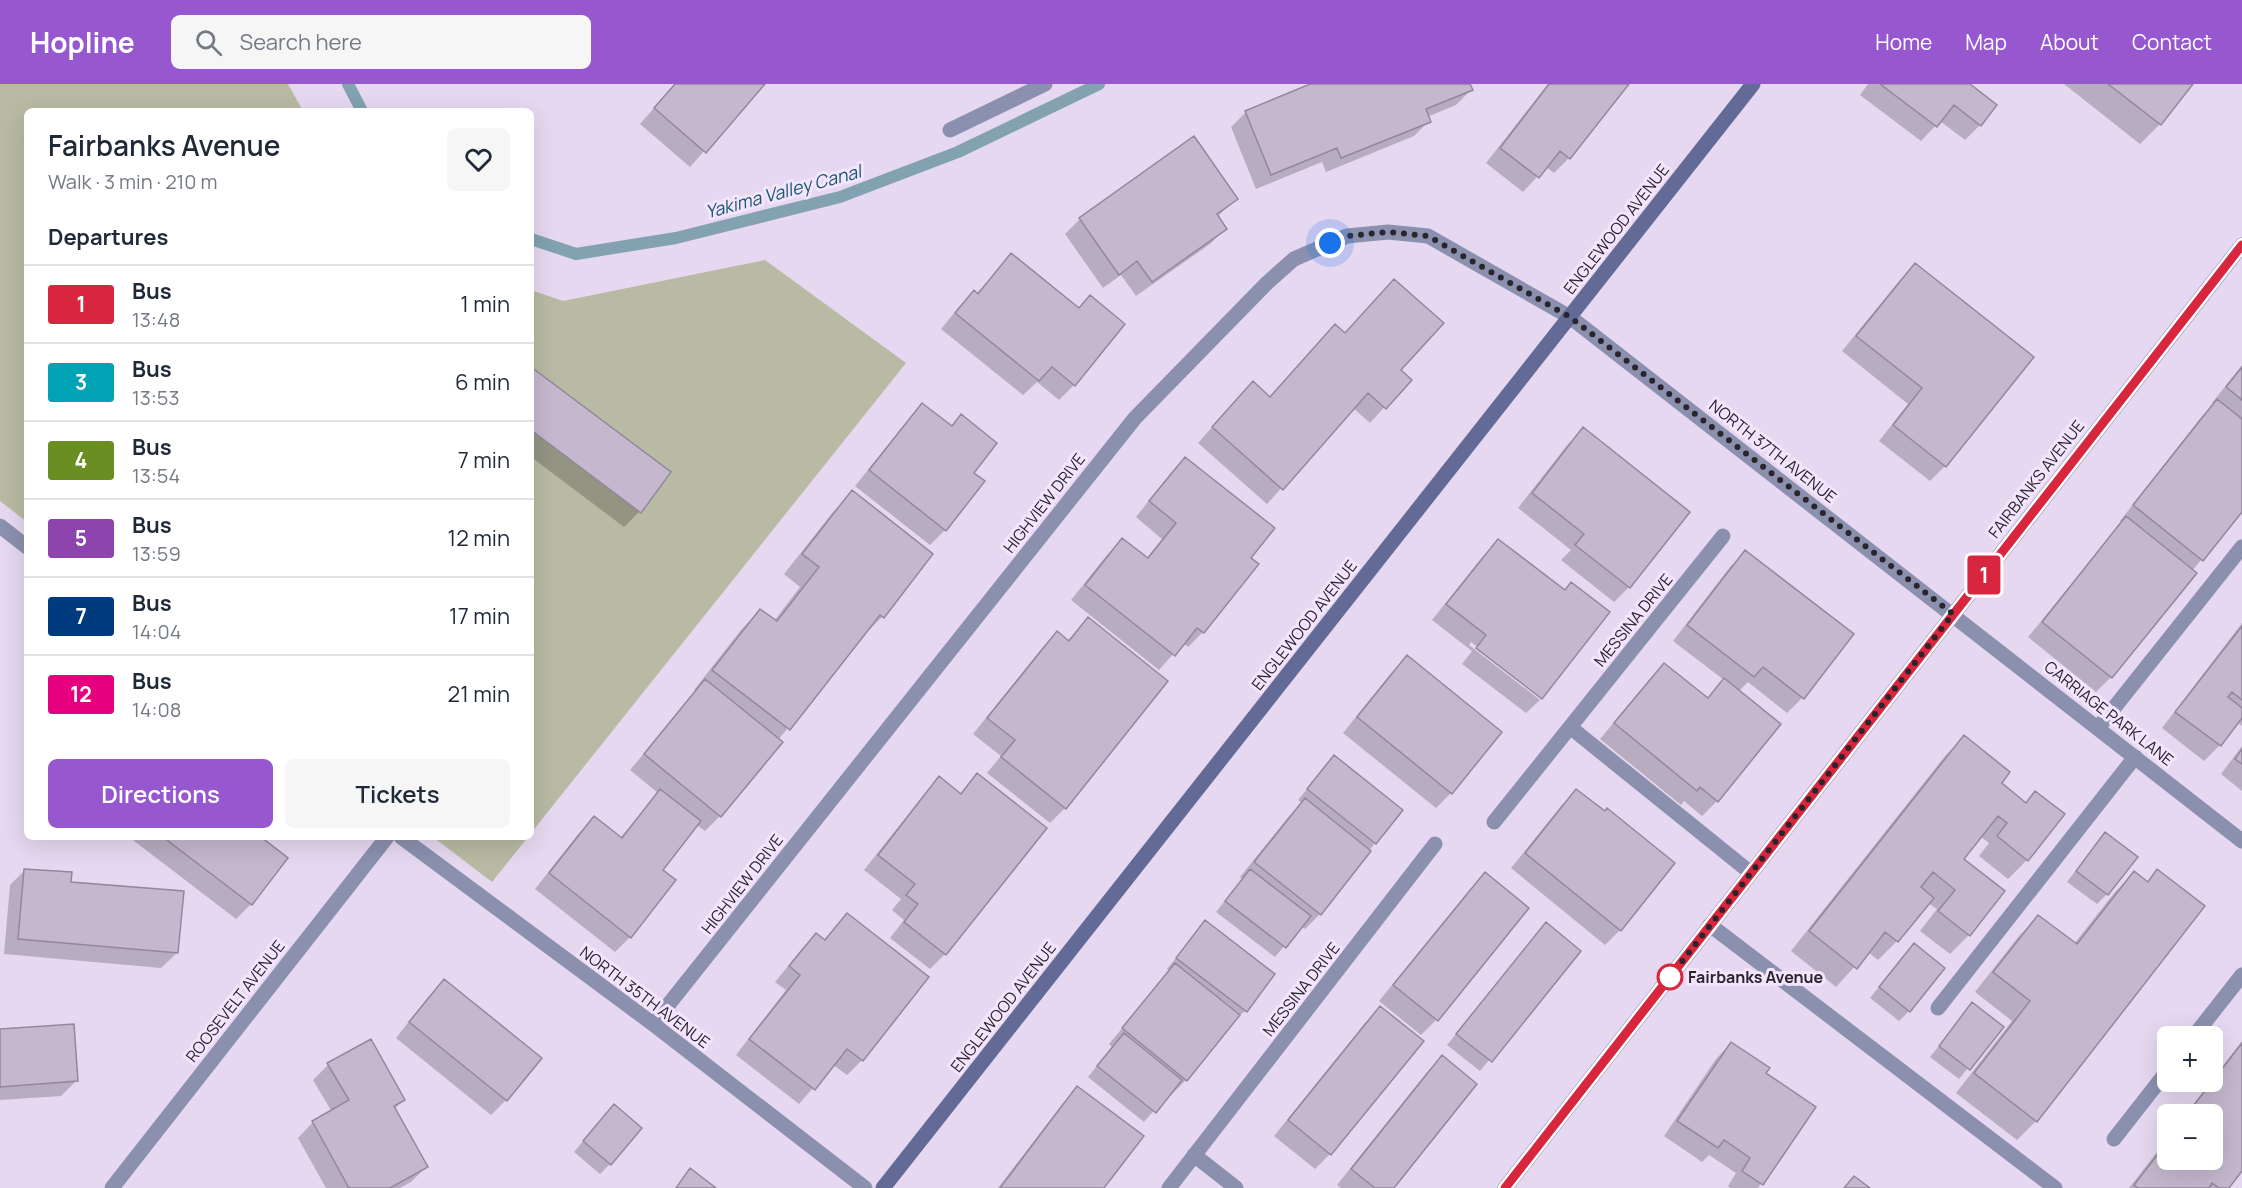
<!DOCTYPE html>
<meta charset="utf-8">
<style>
:root{--surface:#fff;--page:#f6f6f7;--text:#1f2937;--muted:#747a83;--line:#e0e1e3;--accent:#9758cf}
body{margin:0;font-family:Manrope,sans-serif;background:var(--page);color:var(--text);height:100vh;display:flex;flex-direction:column;font-size:22px;white-space:nowrap}
*{box-sizing:border-box;margin:0}
p{font-size:20px;color:var(--muted)}
.icon{flex:none;width:33px;height:33px;fill:none;stroke:currentColor;stroke-width:2;stroke-linecap:round;stroke-linejoin:round}
.map{position:relative;flex:1;overflow:hidden}
.drawer{position:absolute;left:24px;top:24px;width:510px;height:732px;display:flex;flex-direction:column;background:var(--surface);border-radius:9px;box-shadow:0 6px 24px #0002}
.drawer>*{flex:none}
.badge{padding:0 12px;border-radius:4px;font-size:21px;line-height:39px}
.buttons{position:absolute;left:2157px;top:942px;display:grid;gap:12px}
.buttons a{display:grid;place-items:center;width:66px;height:66px;border-radius:9px;background:var(--surface);box-shadow:0 6px 24px #0002;font-size:30px}
.you{position:absolute;width:30px;height:30px;margin:-15px;border:4px solid #fff;border-radius:50%;background:#1a73e8;box-shadow:0 0 0 9px #1a73e833}
.map>.badge{position:absolute;translate:-50% -50%;box-shadow:0 0 0 3px #fff}
h2{padding:0 24px;font-size:22px;line-height:54px}
.round{display:grid;place-items:center;flex:none;width:63px;height:63px;border-radius:9px;background:var(--page)}
.head{display:flex;align-items:center;justify-content:space-between;height:102px;padding:0 24px}
h1{font-size:28px;font-weight:600;line-height:45px}
.cta{display:flex;gap:12px;margin-top:auto;padding:12px 24px}
.cta a{flex:1;height:69px;border-radius:9px;background:var(--accent);color:#fff;font-size:24px;font-weight:600;line-height:69px;text-align:center}
.cta a+a{background:var(--page);color:var(--text)}
ul{padding:0;list-style:none}
li{display:flex;align-items:center;gap:18px;height:78px;padding:0 24px;border-top:2px solid var(--line)}
li div{flex:1}
li b{display:block;font-size:22px}
li em{font-style:normal}
li .badge{min-width:66px;font-weight:700;text-align:center}
header{display:flex;align-items:center;gap:36px;box-sizing:border-box;height:84px;padding:0 30px;background:var(--accent);color:#fff}
header strong{font-size:28px}
nav{display:flex;gap:33px;margin-inline-start:auto;font-size:21px}
.search{width:420px;height:54px;background:var(--page);display:flex;align-items:center;gap:15px;box-sizing:border-box;padding:0 21px;border-radius:9px;color:var(--muted);font-size:22px}
.map>svg:first-child{display:block}
.green{fill:#b8baa3}
.shadow{fill:#0003}
.lines{fill:none;stroke-linecap:round;stroke-linejoin:round}
.stream{stroke:#82a2b1;stroke-width:12}
.building{fill:#c5b7ce;stroke:#94879d;stroke-width:1.5}
.lane{stroke:#8b90af;stroke-width:15}
.street{stroke:#8b90af;stroke-width:15}
.secondary{stroke:#646a96;stroke-width:15}
.line-casing{stroke:#fff;stroke-width:14}
.line{stroke:#d7263d;stroke-width:9}
.walk{stroke:#2a242d;stroke-width:6;stroke-dasharray:0 10.8}
.stop-dot{fill:#fff;stroke:#d7263d;stroke-width:3}
.labels{text-anchor:middle;dominant-baseline:central;stroke-width:6;stroke-linejoin:round;paint-order:stroke}
.street-label{font-size:16px;fill:#2a242d;stroke:#f3e5fd}
.stop-label{font-size:16px;font-weight:bold;fill:#2a242d;stroke:#f3e5fd;text-anchor:start}
.water-label{font-size:18px;font-style:italic;fill:#19566d;stroke:#f3e5fd}
</style>
<header>
<strong>Hopline</strong>
<div class="search"><svg class="icon" aria-label="search" viewBox="0 0 24 24"><circle cx="10" cy="10" r="6"/><path d="M15 15l6 6"/></svg>Search here</div>
<nav><a>Home</a><a>Map</a><a>About</a><a>Contact</a></nav>
</header>
<div class="map">
<svg width="2242" height="1104" viewBox="0 0 2242 1104">
<rect width="100%" height="100%" fill="#e6d8f0"/>
<path class="green" d="M0,0h288l15,27h-276v411l-27,-21z
M765,176l141,103 -375,470v-543l32,11z
M433,753h95l-36,45z"/>
<path class="shadow" d="M675,0h88l-73,83 -50,-43z
M1314,0h155l2,6 -15,15 -29,12 2,4 -15,15 -88,36 -4,-10 -66,27 -25,-62 15,-15z
M1548,0h79l-58,74 -15,15 -8,-6 -23,25 -37,-29z
M1868,0h100l12,41 -15,15 -25,-19 -19,20 -61,-46z
M2064,0h127l-31,40 -20,20z
M1236,115l-19,18 8,12 -15,15 -74,52 -15,-21 -18,13 -38,-54 15,-15z
M1011,171l67,54 12,-12 -16,88 -15,15 -22,-18 -14,13 -82,-66 18,-22 15,-15 2,2z
M1915,181l117,92 -87,109 -15,15 -51,-40 29,-37 -66,-53 58,-71z
M1394,197l5,89 10,10 -39,43 -17,-15 -86,96 -69,-61 40,-45h32l74,-63z
M2242,281v145l-50,61 2,2 -83,104 -15,15 -68,-55 94,-114 -2,-2 82,-105 12,-12 -2,-1z
M531,285l138,104 -30,39 -15,15 -93,-70z
M922,321l28,22 11,-11 11,57 -27,57 -15,15 -75,-59 53,-66z
M1583,345l46,158 -15,15 -53,-42 10,-10 -53,-42 50,-64z
M1185,375l64,99 8,6 -54,68 -15,15 -5,-4 -24,27 -88,-70 36,-45 15,-15 24,19 16,-20 -26,-22 34,-43z
M852,408l30,125 -19,19 -85,104 3,2 -61,74 -15,15 -8,-6 -36,46 -31,66 -15,15 -80,-63 44,-56 15,-15 26,20 38,-45 -28,-23 66,-79 -2,-1 47,-60 19,-20 14,11 26,-34 -16,-13 49,-62z
M1498,457l66,50 -22,106 -71,-55 -2,3 71,55 -14,13 -64,-49 10,-13 -40,-31 51,-64z
M1745,468l107,83 -50,63 -15,15 -39,-31 -10,10 -21,109 -15,15 -18,-15 -3,4 -81,-66 49,-59 15,-15 42,34 18,-19 -51,-39 57,-74z
M1088,535l-23,189 -15,15 -63,-50 14,-17 -28,-22 69,-86 15,-15 10,8z
M2242,539v103l-5,-4 -18,24 -15,15 -42,-33z
M1407,573l93,75 -49,61 -15,15 -93,-75 49,-61z
M1964,653l35,46 25,21 11,-11 -8,67 -19,19 -29,-23 10,-13 -9,-7 -18,24 7,75 -19,19 -30,-23 17,-22 -9,-6 -31,38 -19,19 -10,-8 -32,35 -45,-36 154,-195z
M2242,662v45l-21,-17z
M1334,673l41,86 -55,71 -15,15 -4,-3 -26,31 -59,-45 26,-33 -2,-2 50,-62 12,-12 -4,-3z
M978,691l-33,179 -15,15 -40,-31 14,-18 -12,-10 9,-11 -37,-29 61,-77 15,-15 20,16z
M1576,707l28,22 16,117 -15,15 -94,-77 50,-62z
M2105,750l2,60 -10,10 -30,-22 28,-37z
M129,753h129l28,21 -35,46 -15,15z
M25,786l44,13 108,70 -16,15 -157,-14 6,-69z
M2158,787l-122,250 -19,19 -61,-47 56,-72 -37,-29 44,-56 19,-19 36,27 41,-52 19,-19 12,10z
M1485,790l42,34 -91,112 -15,15 -42,-34 91,-112z
M847,831l15,145 -15,15 -14,-10 -34,39 -63,-49 50,-65 -11,-8 26,-32 15,-15 7,6z
M1205,838l68,52 -28,37 -11,9 -48,60 -15,15 -2,-2 -25,29 -56,-45 24,-30 -3,-3 61,-73 -3,-2z
M1536,851l43,16 -99,120 -33,-26z
M1904,872l5,55 -10,10 -29,-23z
M444,897l62,119 -15,15 -95,-77 33,-42z
M1973,920l29,23 -43,52 -29,-22z
M1380,924l-50,146 -15,15 -41,-33 91,-113z
M0,946l76,51 -15,15 -61,4z
M2242,957v127l-15,20h-98l39,-50v22h44v-46h-26z
M1731,959l33,31 50,34 -56,80h-28l-2,-2 8,-13 -27,-18 -7,7 -38,-26 52,-77z
M1442,973l-50,131h-51l-4,-3 90,-113z
M328,981l76,35 -10,9 32,58 -15,15 -11,6h-74l-28,-50 15,-16 19,-10 -19,-32z
M1078,1004l24,100h-104l65,-85z
M604,1032l6,48 -10,10 -26,-22z"/>
<g class="lines">
<path class="stream" d="M348,0l14,27
M531,155l45,15 100,-16 164,-41 118,-45 141,-68"/>
</g>
<path class="building" d="M675,0h90l-59,69 -52,-45z
M1310,0h160l3,6 -47,19 5,13 -90,36 -4,-10 -66,27 -26,-64z
M1549,0h80l-59,75 -10,-8 -21,27 -39,-30z
M1880,0h90l27,21 -16,21 -27,-21 -17,22z
M2108,0h85l-32,41z
M1194,52l44,63 -21,15 10,15 -75,53 -15,-21 -18,14 -40,-57z
M1011,169l68,55 11,-13 35,29 -50,62 -23,-19 -13,14 -84,-68 19,-23 4,4z
M1915,179l119,94 -88,110 -53,-42 29,-37 -66,-52z
M1394,195l50,44 -43,47 11,10 -26,29 -18,-16 -85,97 -71,-63 41,-46 17,16 65,-73 10,9z
M531,283l140,105 -30,41 -110,-83z
M2242,283v33l-16,-13z
M2217,315l25,20v93l-39,49 -70,-56z
M922,319l30,23 9,-12 36,29 -23,30 11,8 -39,50 -77,-61z
M1583,343l107,85 -60,76 -55,-43 9,-11 -52,-41z
M1185,373l90,71 -24,30 8,6 -55,69 -7,-5 -22,28 -90,-71 37,-47 26,20 28,-35 -27,-22z
M852,406l81,64 -49,64 -4,-3 -90,115 -78,-60 48,-61 17,12 42,-54 -17,-13z
M2126,432l71,57 -85,105 -70,-56z
M1498,455l67,51 6,-8 39,30 -68,87 -66,-51 10,-13 -40,-31z
M1745,466l109,84 -50,65 -41,-32 -9,10 -67,-52z
M1088,533l80,64 -102,128 -65,-52 14,-17 -28,-22 70,-87 12,10z
M2242,542v74l-10,-8 -4,5 14,11v10l-21,28 -46,-34z
M1407,571l95,77 -50,62 -95,-77z
M1664,579l44,35 16,-20 57,46 -63,78 -18,-15 -3,4 -83,-68z
M705,595l78,63 -62,75 -77,-63z
M1964,651l46,37 -8,11 24,20 9,-12 30,23 -37,47 -31,-25 10,-13 -9,-7 -34,43 41,32 -35,45 -32,-25 17,-21 -22,-18 -12,15 13,11 -36,44 -13,-10 -28,37 -48,-38z
M2242,665v15l-7,-5z
M1334,671l69,55 -27,34 -69,-55z
M977,689l70,55 -101,127 -42,-33 14,-18 -12,-9 9,-11 -37,-29 61,-79 22,18z
M660,705l41,32 -38,49 13,10 -45,58 -82,-65 45,-57 28,22z
M1576,705l29,22 2,-3 68,55 -54,68 -96,-78z
M1305,714l66,53 -50,64 -67,-53z
M2105,748l33,25 -30,38 -32,-24z
M163,753h98l27,21 -36,47z
M24,785l48,3 -1,10 113,9 -6,62 -160,-14z
M1250,785l61,47 -25,32 -61,-47z
M2157,785l48,37 -168,216 -63,-49 56,-72 -37,-29 45,-57 39,29 57,-73 14,11z
M1485,788l44,36 -91,113 -45,-36z
M847,829l82,64 -66,84 -16,-12 -32,41 -66,-51 51,-64 -11,-9 27,-33 9,7z
M1205,836l70,54 -28,38 -71,-54z
M1546,838l35,29 -89,111 -36,-28z
M1914,859l31,25 -35,44 -31,-25z
M1175,879l65,52 -53,66 -65,-53z
M444,895l98,79 -35,43 -98,-79z
M1972,918l32,25 -34,43 -31,-24z
M1380,922l44,35 -93,114 -43,-35z
M74,940l4,57 -78,6v-58z
M1124,949l58,47 -26,33 -59,-47z
M371,955l34,61 -11,6 34,61 -38,21h-41l-37,-67 37,-21 -22,-37z
M1731,958l39,26 -4,5 50,34 -53,78 -21,-14 8,-13 -26,-18 -6,8 -41,-27z
M2242,959v128l-13,17h-10l-7,-5 -3,5h-71l-4,-3 34,-44v19h44v-46h-25z
M1442,971l35,29 -83,104h-19l-24,-19z
M1077,1002l67,50 -40,52h-104z
M614,1020l28,24 -31,37 -28,-24z
M690,1084l26,20h-40z
M1854,1092l16,12h-26z"/>
<g class="lines">
<path class="lane" d="M1710,841l345,263
M1938,924l197,-251
M2194,952l48,-61
M2114,1055l54,-69"/>
<path class="street" d="M950,46l95,-46
M0,442l27,21
M1570,643l181,146
M2098,644l144,-181
M1494,738l229,-286
M401,753l252,187 212,164
M653,940l482,-606 132,-135 27,-24 53,-23 41,-4 40,4 142,81 672,524
M1194,1071l42,33
M112,1104l275,-351
M1169,1104l266,-344
M1505,1104l737,-943"/>
<path class="secondary" d="M883,1104l870,-1104"/>
</g>
<g class="lines">
<defs>
<path id="line" d="M1505,1104l737,-943"/>
</defs>
<use href="#line" class="line-casing"/>
<use href="#line" class="line"/>
<path class="walk" d="M1330,159l17,-7 41,-4 40,4 142,81 383,297 -287,368 4,-5"/>
</g>
<circle class="stop-dot" cx="1670" cy="893" r="12"/>
<g class="labels">
<g class="street-label">
<text transform="translate(1616 145) rotate(-52)">ENGLEWOOD AVENUE</text>
<text transform="translate(1773 367) rotate(38)">NORTH 37TH AVENUE</text>
<text transform="translate(2036 395) rotate(-52)">FAIRBANKS AVENUE</text>
<text transform="translate(1044 419) rotate(-52)">HIGHVIEW DRIVE</text>
<text transform="translate(1633 536) rotate(-51)">MESSINA DRIVE</text>
<text transform="translate(1304 541) rotate(-52)">ENGLEWOOD AVENUE</text>
<text transform="translate(2109 629) rotate(38)">CARRIAGE PARK LANE</text>
<text transform="translate(742 800) rotate(-52)">HIGHVIEW DRIVE</text>
<text transform="translate(1301 905) rotate(-52)">MESSINA DRIVE</text>
<text transform="translate(645 913) rotate(37)">NORTH 35TH AVENUE</text>
<text transform="translate(235 917) rotate(-52)">ROOSEVELT AVENUE</text>
<text transform="translate(1003 923) rotate(-52)">ENGLEWOOD AVENUE</text>
</g>
<g class="stop-label">
<text x="1688" y="893">Fairbanks Avenue</text>
</g>
<g class="water-label">
<text transform="translate(783 107) rotate(-15)">Yakima Valley Canal</text>
</g>
</g>
</svg>
<div class="buttons">
<a>+</a>
<a>−</a>
</div>
<div class="you" style="left:1330px;top:159px"></div>
<b class="badge" style="left:1984px;top:491px;background:#d7263d;color:#fff">1</b>
<section class="drawer">
<div class="head"><div><h1>Fairbanks Avenue</h1><p>Walk · 3 min · 210 m</p></div><a class="round"><svg class="icon" aria-label="heart" viewBox="0 0 24 24"><path d="M12 20l-8-8c-3-5 5-10 8-4 3-6 11-1 8 4z"/></svg></a></div>
<h2>Departures</h2>
<ul>
<li><span class="badge" style="background:#d7263d;color:#fff">1</span><div><b>Bus</b><p>13:48</p></div><em>1 min</em></li>
<li><span class="badge" style="background:#00a3b4;color:#fff">3</span><div><b>Bus</b><p>13:53</p></div><em>6 min</em></li>
<li><span class="badge" style="background:#6b8e23;color:#fff">4</span><div><b>Bus</b><p>13:54</p></div><em>7 min</em></li>
<li><span class="badge" style="background:#8e44ad;color:#fff">5</span><div><b>Bus</b><p>13:59</p></div><em>12 min</em></li>
<li><span class="badge" style="background:#003b80;color:#fff">7</span><div><b>Bus</b><p>14:04</p></div><em>17 min</em></li>
<li><span class="badge" style="background:#e6007e;color:#fff">12</span><div><b>Bus</b><p>14:08</p></div><em>21 min</em></li>
</ul>
<div class="cta"><a>Directions</a><a>Tickets</a></div>
</section>
</div>
